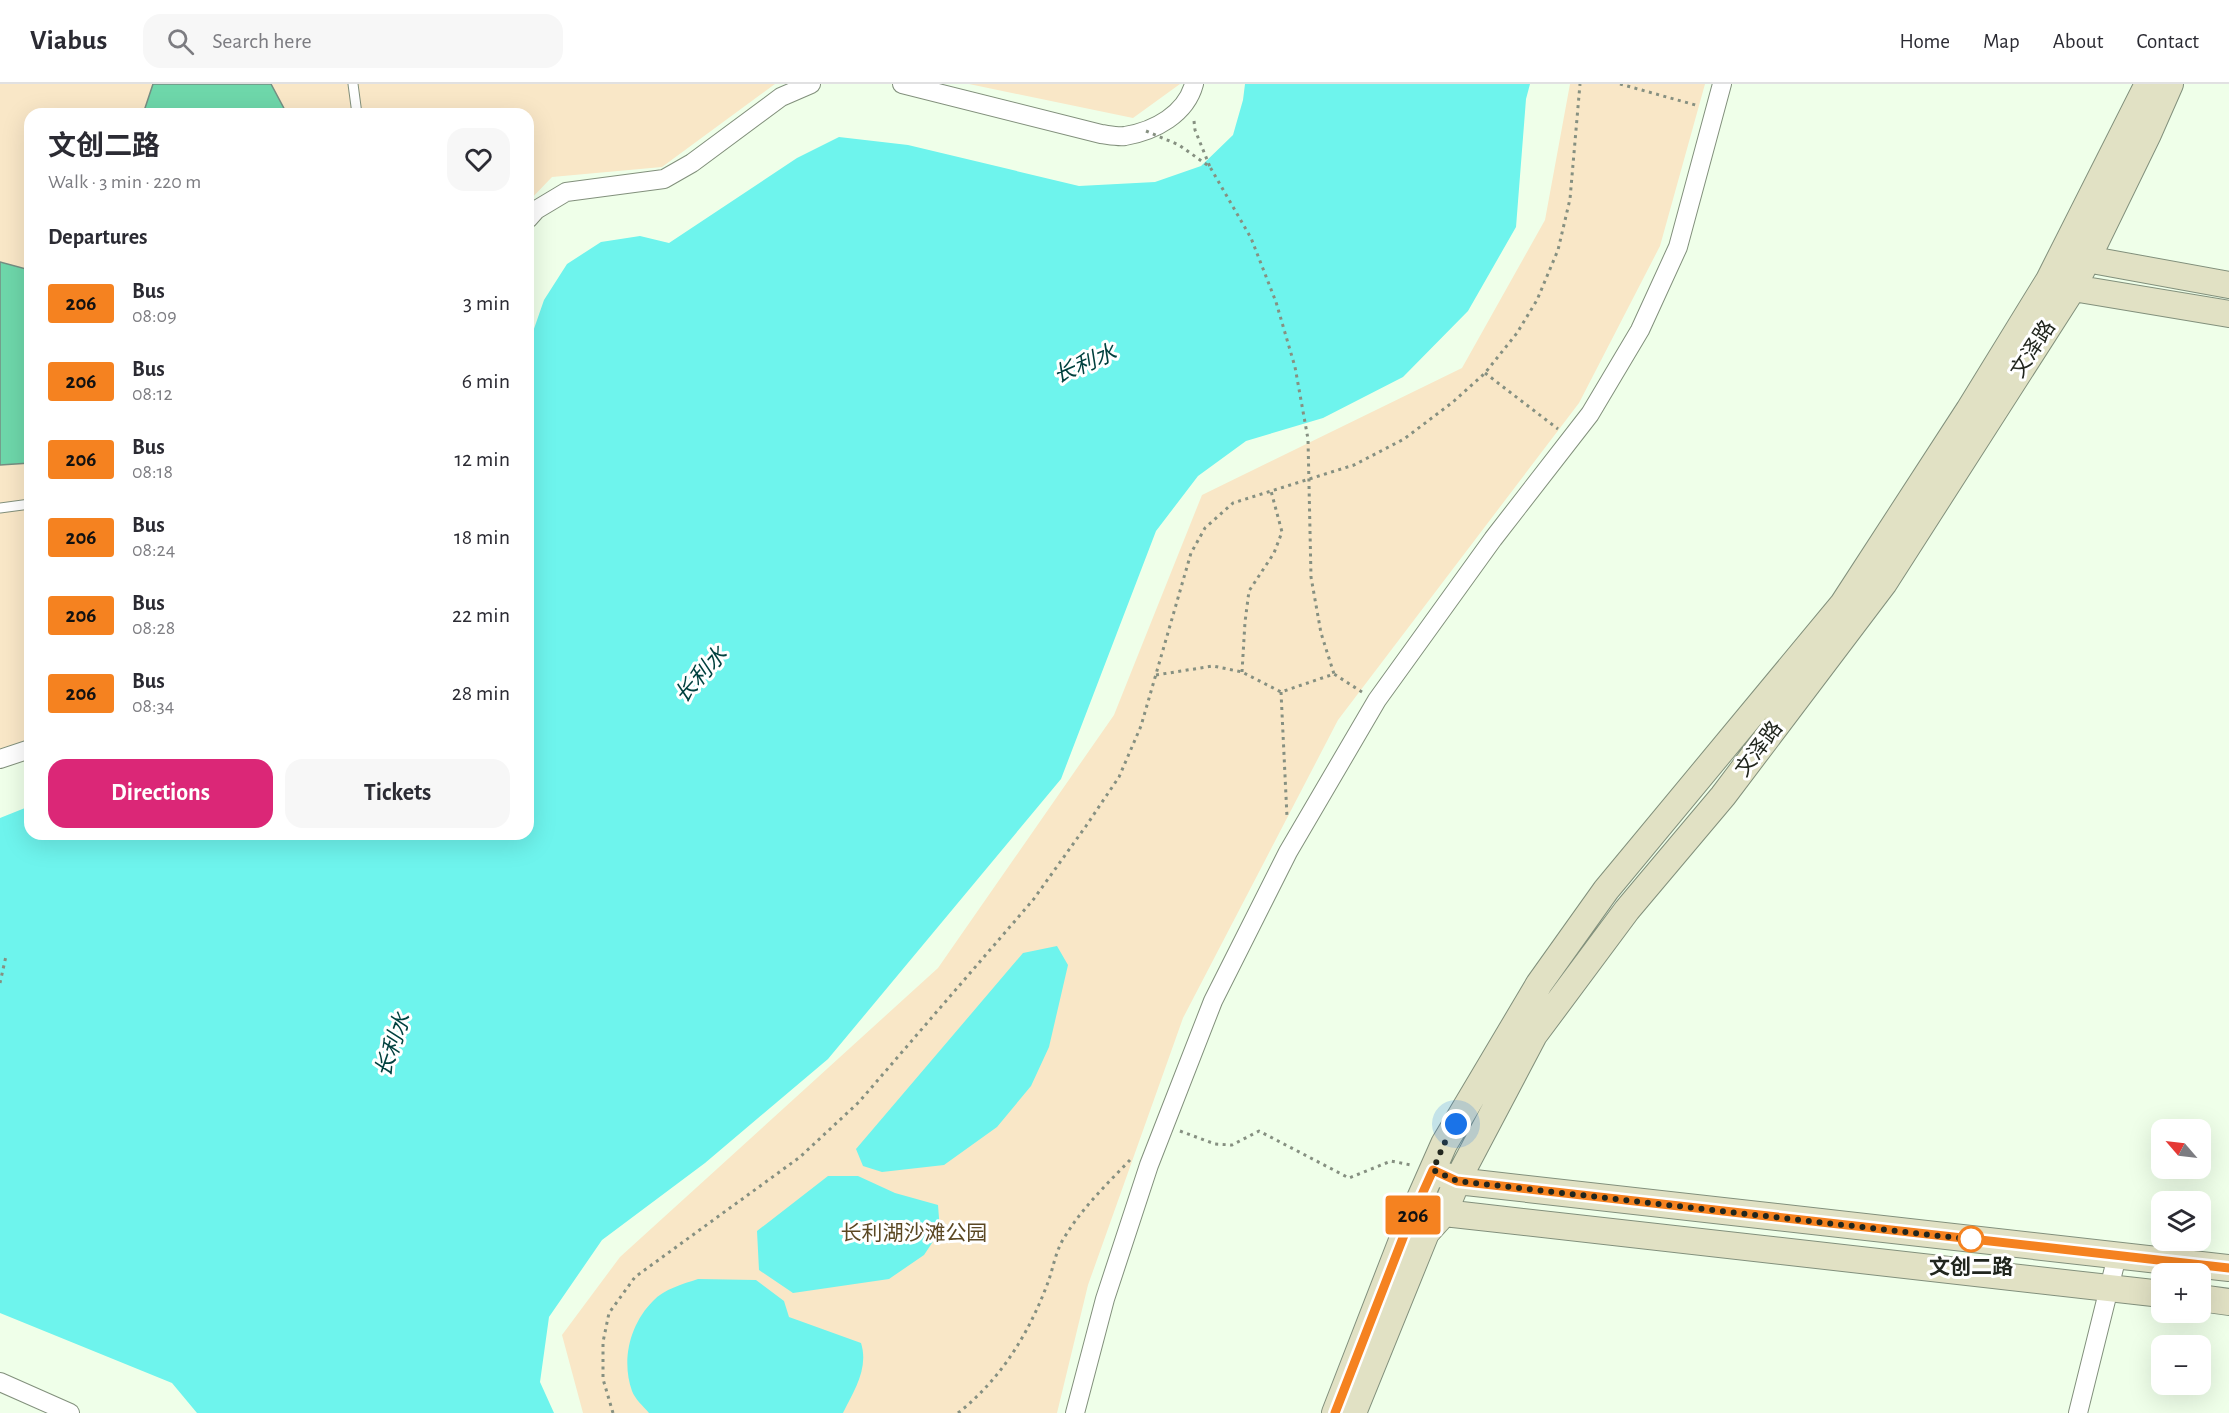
<!DOCTYPE html>
<meta charset="utf-8">
<style>
:root{--surface:#fff;--page:#f7f7f7;--text:#2b2b33;--muted:#7c7c81;--line:#e1e1e2;--accent:#db2777}
body{margin:0;font-family:"Alegreya Sans","Noto Sans SC",sans-serif;background:var(--page);color:var(--text);height:100vh;display:flex;flex-direction:column;font-size:22px;white-space:nowrap}
*{box-sizing:border-box;margin:0}
p{font-size:20px;color:var(--muted)}
.icon{flex:none;width:33px;height:33px;fill:none;stroke:currentColor;stroke-width:2;stroke-linecap:round;stroke-linejoin:round}
.map{position:relative;flex:1;overflow:hidden}
.sheet{position:absolute;left:24px;top:24px;width:510px;height:732px;display:flex;flex-direction:column;background:var(--surface);border-radius:18px;box-shadow:0 6px 24px #0002}
.sheet>*{flex:none}
.badge{padding:0 12px;border-radius:4px;font-size:21px;line-height:39px}
.needle{width:39px;rotate:298deg}
.fabs{position:absolute;left:2151px;top:1035px;display:grid;gap:12px}
.fabs a{display:grid;place-items:center;width:60px;height:60px;border-radius:12px;background:var(--surface);box-shadow:0 6px 24px #0002;font-size:30px}
.you{position:absolute;width:30px;height:30px;margin:-15px;border:4px solid #fff;border-radius:50%;background:#1a73e8;box-shadow:0 0 0 9px #1a73e833}
.map>.badge{position:absolute;translate:-50% -50%;box-shadow:0 0 0 3px #fff}
h2{padding:0 24px;font-size:22px;line-height:54px}
.round{display:grid;place-items:center;flex:none;width:63px;height:63px;border-radius:18px;background:var(--page)}
.headline{display:flex;align-items:center;justify-content:space-between;height:102px;padding:0 24px}
h1{font-size:28px;font-weight:700;line-height:45px}
.primary-button{display:flex;gap:12px;margin-top:auto;padding:12px 24px}
.primary-button a{flex:1;height:69px;border-radius:18px;background:var(--accent);color:#fff;font-size:24px;font-weight:700;line-height:69px;text-align:center}
.primary-button a+a{background:var(--page);color:var(--text)}
ul{padding:0;list-style:none}
li{display:flex;align-items:center;gap:18px;height:78px;padding:0 24px}
li div{flex:1}
li b{display:block;font-size:22px}
li em{font-style:normal}
li .badge{min-width:66px;font-weight:700;text-align:center}
header{display:flex;align-items:center;gap:36px;box-sizing:border-box;height:84px;padding:0 30px;background:var(--surface);border-bottom:2px solid var(--line)}
header strong{font-size:28px}
nav{display:flex;gap:33px;margin-inline-start:auto;font-size:21px}
.search{width:420px;height:54px;background:var(--page);display:flex;align-items:center;gap:15px;box-sizing:border-box;padding:0 21px;border-radius:18px;color:var(--muted);font-size:22px}
.map>svg:first-child{display:block}
.green{fill:#f9e7c7}
.water{fill:#6ef4ed}
.building{fill:#6ed7aa;stroke:#758e82;stroke-width:1.5}
.lines{fill:none;stroke-linecap:round;stroke-linejoin:round}
.lane-casing{stroke:#82907c;stroke-width:11}
.street-casing{stroke:#82907c;stroke-width:20}
.secondary-casing{stroke:#82907c;stroke-width:28}
.path{stroke:#869081;stroke-width:3;stroke-dasharray:3 4.5;stroke-linecap:butt}
.lane{stroke:#fff;stroke-width:9}
.street{stroke:#fff;stroke-width:18}
.secondary{stroke:#e1e1c4;stroke-width:26}
.path-bridge{stroke:#869081;stroke-width:3;stroke-dasharray:3 4.5;stroke-linecap:butt}
.line-casing{stroke:#fff;stroke-width:14}
.line{stroke:#f58220;stroke-width:9}
.walk{stroke:#21261e;stroke-width:6;stroke-dasharray:0 10.8}
.stop-dot{fill:#fff;stroke:#f58220;stroke-width:3}
.labels{text-anchor:middle;dominant-baseline:central;stroke-width:6;stroke-linejoin:round;paint-order:stroke}
.street-label{font-size:21px;fill:#21261e;stroke:#fff}
.park-label{font-size:21px;fill:#5b4823;stroke:#fff}
.stop-label{font-size:21px;font-weight:bold;fill:#21261e;stroke:#fff}
.water-label{font-size:22px;font-style:italic;fill:#00413f;stroke:#fff}
</style>
<header>
<strong>Viabus</strong>
<div class="search"><svg class="icon" aria-label="search" viewBox="0 0 24 24"><circle cx="10" cy="10" r="6"/><path d="M15 15l6 6"/></svg>Search here</div>
<nav><a>Home</a><a>Map</a><a>About</a><a>Contact</a></nav>
</header>
<div class="map">
<svg width="2229" height="1329" viewBox="0 0 2229 1329">
<rect width="100%" height="100%" fill="#efffe9"/>
<path class="green" d="M0,0h775l-113,83 -110,10 -24,25v-88h-498v626l-30,11z
M969,0h211l-47,34z
M1570,0h135l-45,162 -81,157 -241,317 -155,298 -95,267 -31,128h-474l-21,-78 58,-78 318,-289 176,-253 88,-220 260,-127 83,-148z"/>
<path class="water" d="M1245,0h285l-4,15 -10,128 -48,84 -65,66 -80,41 -77,23 -48,35 -42,55 -95,248 -233,280 -123,104 -103,77 -53,77 -9,65 14,31h-357l-25,-30 -172,-70v-495l30,-12v28h498v-488l16,-46 23,-36 34,-22 39,-6 29,7 128,-85 42,-21 69,8 171,41 76,-4 46,-16 32,-31 10,-35z
M1057,862l11,19 -19,82 -18,39 -34,41 -53,38 -62,7 -19,-6 -7,-17 167,-196z
M828,1092h30l37,17 43,12 2,26 -16,24 -35,24 -96,14 -34,-23 -2,-39z
M698,1195l58,1 28,21 5,16 72,26c8,25 -7,48 -18,70h-194c-6,-7 -14,-14 -17,-22 -11,-31 -2,-67 21,-90 11,-12 30,-17 45,-22z"/>
<path class="building" d="M153,0h118l16,30h-144z
M0,178l30,8v193l-30,2z"/>
<g class="lines">
<defs>
<path id="lane" d="M353,0l4,30
M0,424l30,-4"/>
<path id="street" d="M902,0l199,50c8,1 17,3 24,2 30,-5 61,-22 69,-52
M528,135l8,-9 30,-18 98,-13 28,-16 89,-66 30,-13
M0,675l30,-10
M0,1298l70,31
M1075,1329l30,-114 44,-134 64,-164 75,-149 89,-152 116,-161 97,-125 50,-84 38,-83 44,-163
M2078,1329l39,-157"/>
<path id="secondary" d="M2070,172l159,29
M2058,199l15,5 156,26
M1444,1091l13,6 772,87
M1429,1124l15,5 718,81
M2200,1214l29,4
M1335,1329l71,-183 38,-86 95,-160 67,-94 237,-286 126,-194 80,-130 99,-196
M1353,1329l73,-180 18,-20 13,-32 77,-146 93,-125 96,-114 161,-213 189,-295 75,-154 22,-50"/>
</defs>
<use href="#lane" class="lane-casing"/>
<use href="#street" class="street-casing"/>
<use href="#secondary" class="secondary-casing"/>
<path class="path" d="M1620,0l79,22
M1194,37l1,9 15,37
M1485,289l73,56
M1242,588l3,-50 4,-31 25,-38 8,-21 -11,-41
M1156,591l57,-9 29,6 39,20 53,-18 28,18
M1281,608l6,125
M0,899l6,-27
M1180,1047l35,13 17,1 27,-14 90,47 42,-17 20,4
M613,1329l-10,-34v-37l6,-29 26,-36 165,-120 59,-55 174,-202 53,-74 33,-49 22,-51 50,-173 14,-25 28,-25 121,-38 50,-26 49,-37 32,-29 32,-40 20,-33 21,-50 12,-51 10,-115
M958,1329c42,-33 70,-78 89,-128 6,-15 8,-33 17,-47 18,-30 42,-53 66,-78"/>
<use href="#lane" class="lane"/>
<use href="#street" class="street"/>
<use href="#secondary" class="secondary"/>
<path class="path-bridge" d="M1146,47l33,14 31,22 41,71 25,64 19,65 13,72 3,138 10,56 13,41"/>
</g>
<g class="lines">
<defs>
<path id="line" d="M1335,1329l71,-183 27,-60 24,11 772,87"/>
</defs>
<use href="#line" class="line-casing"/>
<use href="#line" class="line"/>
<path class="walk" d="M1456,1040l-12,20 -11,26 24,11 519,59 -5,-1"/>
</g>
<circle class="stop-dot" cx="1971" cy="1155" r="12"/>
<g class="labels">
<g class="street-label">
<text transform="translate(2033 265) rotate(-57)">文泽路</text>
<text transform="translate(1759 665) rotate(-53)">文泽路</text>
</g>
<g class="park-label">
<text x="914" y="1149">长利湖沙滩公园</text>
</g>
<g class="stop-label">
<text x="1971" y="1183">文创二路</text>
</g>
<g class="water-label">
<text transform="translate(1085 280) rotate(-23)">长利水</text>
<text transform="translate(701 591) rotate(-48)">长利水</text>
<text transform="translate(393 961) rotate(-71)">长利水</text>
</g>
</g>
</svg>
<div class="fabs">
<a><svg class="needle" viewBox="-14 -14 28 28"><path d="M0-13l5 13h-10z" fill="#e53935"/><path d="M0 13l5-13h-10z" fill="#7c7c81"/></svg></a>
<a><svg class="icon" aria-label="layers" viewBox="0 0 24 24"><path d="M12 4l9 5-9 5-9-5zM3 14l9 5 9-5"/></svg></a>
<a>+</a>
<a>−</a>
</div>
<div class="you" style="left:1456px;top:1040px"></div>
<b class="badge" style="left:1413px;top:1131px;background:#f58220;color:#111">206</b>
<section class="sheet">
<div class="headline"><div><h1>文创二路</h1><p>Walk · 3 min · 220 m</p></div><a class="round"><svg class="icon" aria-label="heart" viewBox="0 0 24 24"><path d="M12 20l-8-8c-3-5 5-10 8-4 3-6 11-1 8 4z"/></svg></a></div>
<h2>Departures</h2>
<ul>
<li><span class="badge" style="background:#f58220;color:#111">206</span><div><b>Bus</b><p>08:09</p></div><em>3 min</em></li>
<li><span class="badge" style="background:#f58220;color:#111">206</span><div><b>Bus</b><p>08:12</p></div><em>6 min</em></li>
<li><span class="badge" style="background:#f58220;color:#111">206</span><div><b>Bus</b><p>08:18</p></div><em>12 min</em></li>
<li><span class="badge" style="background:#f58220;color:#111">206</span><div><b>Bus</b><p>08:24</p></div><em>18 min</em></li>
<li><span class="badge" style="background:#f58220;color:#111">206</span><div><b>Bus</b><p>08:28</p></div><em>22 min</em></li>
<li><span class="badge" style="background:#f58220;color:#111">206</span><div><b>Bus</b><p>08:34</p></div><em>28 min</em></li>
</ul>
<div class="primary-button"><a>Directions</a><a>Tickets</a></div>
</section>
</div>
